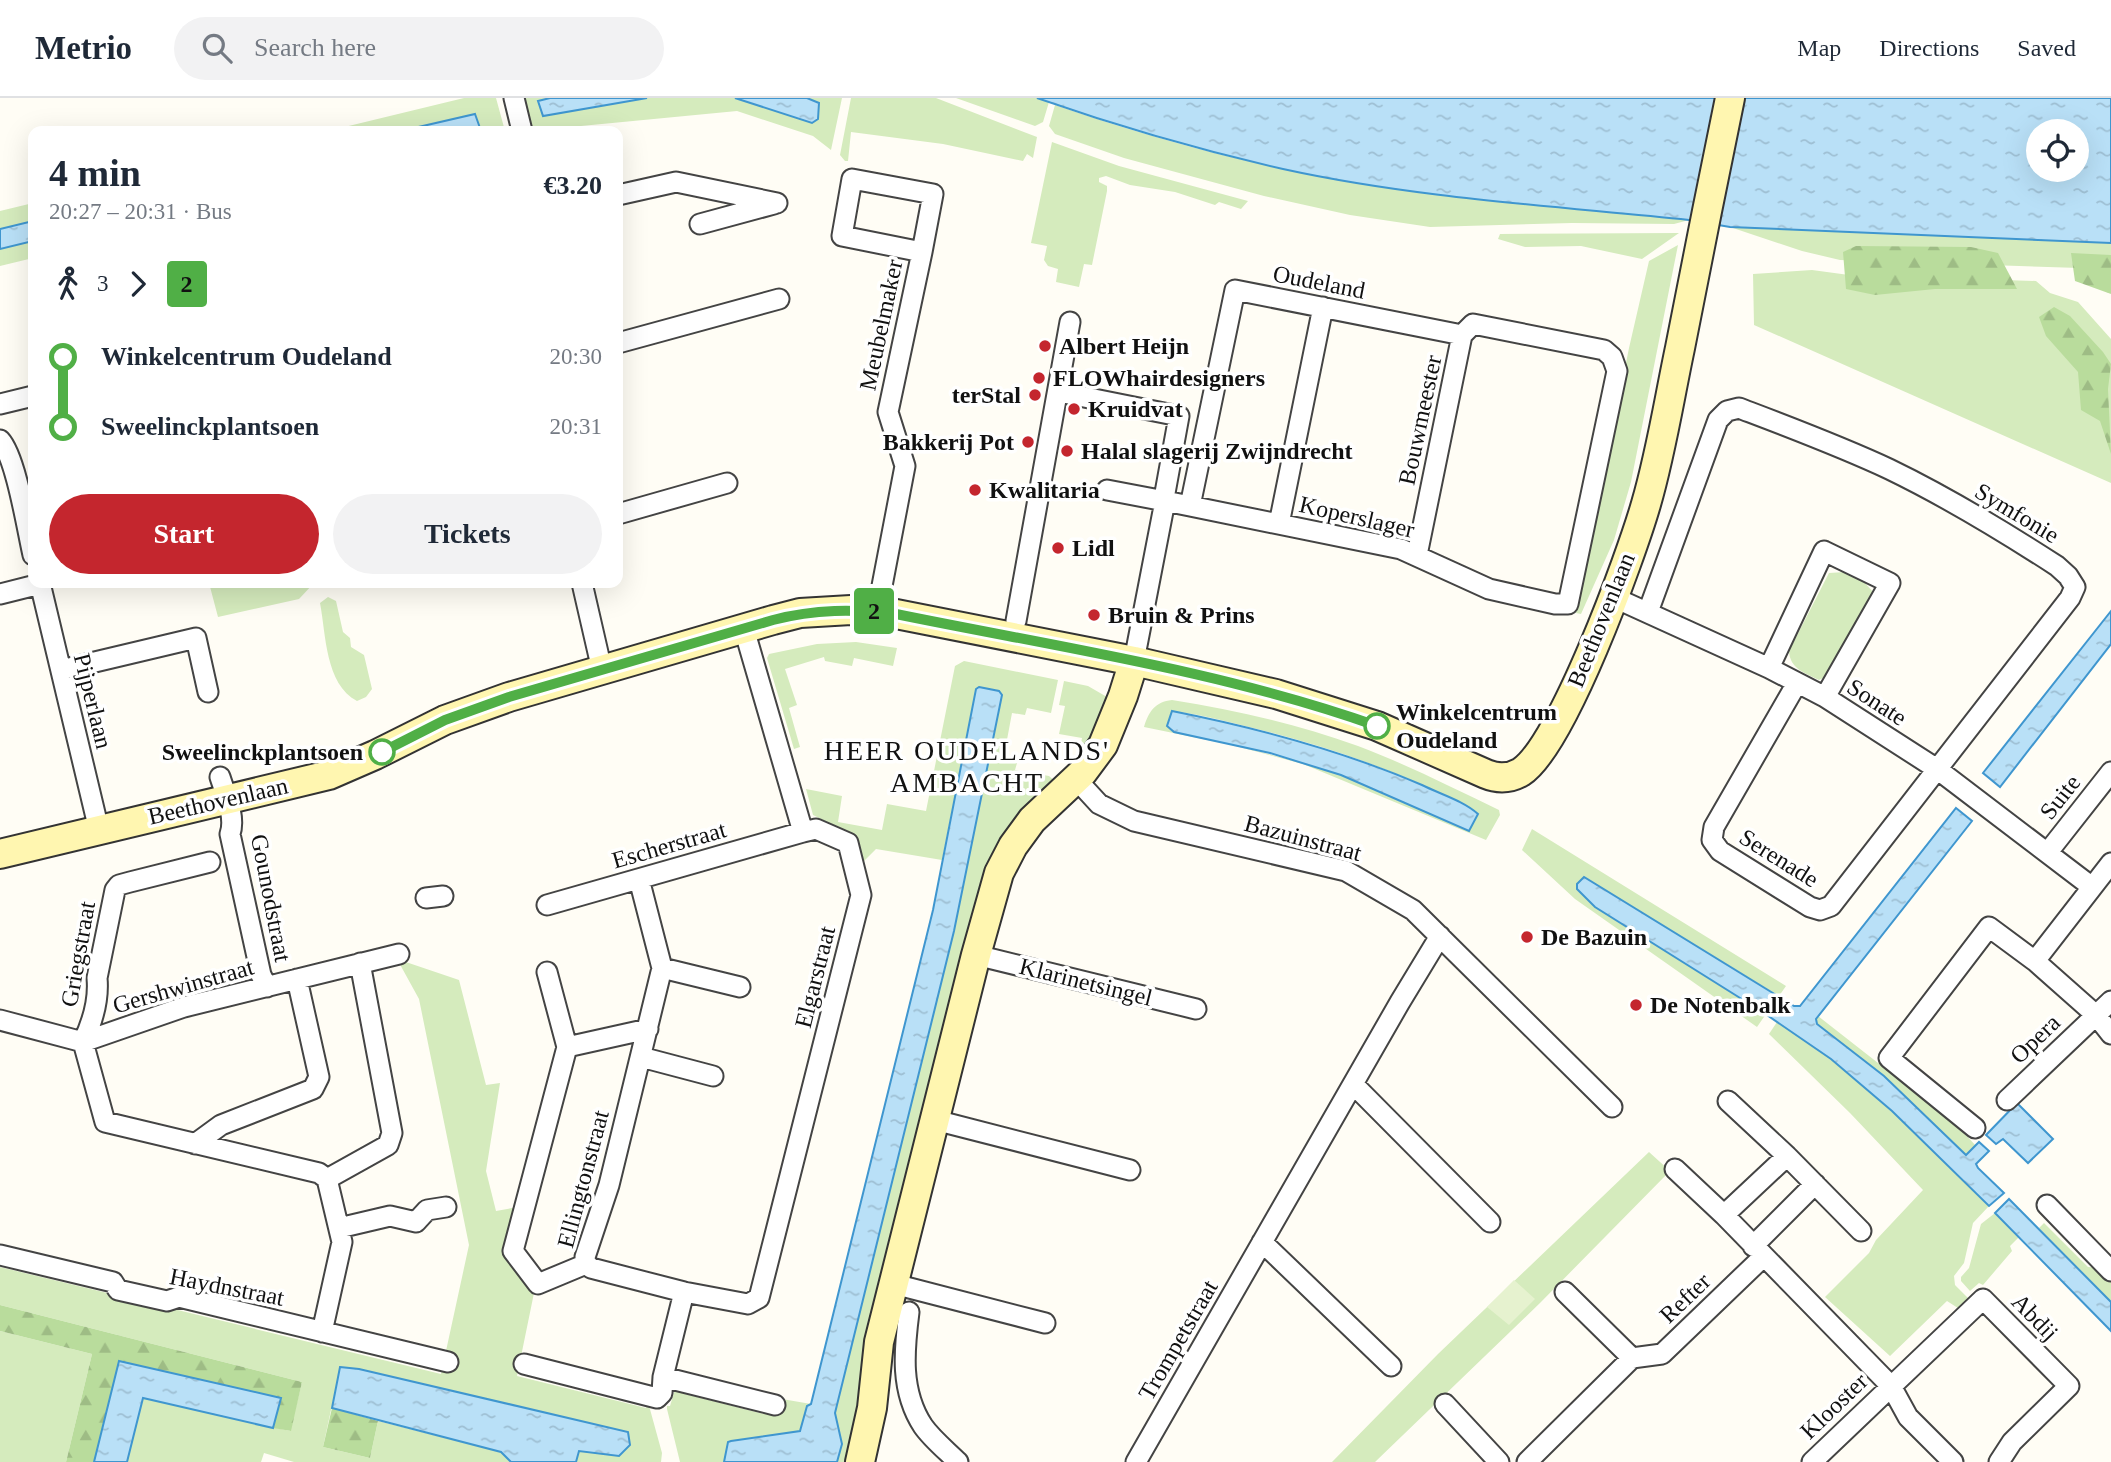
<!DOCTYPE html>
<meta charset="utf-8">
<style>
:root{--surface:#fff;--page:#f2f2f3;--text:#1f2937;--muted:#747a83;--line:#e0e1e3;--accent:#c4262e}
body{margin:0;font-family:"Times New Roman",serif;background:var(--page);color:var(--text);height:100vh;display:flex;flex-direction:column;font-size:26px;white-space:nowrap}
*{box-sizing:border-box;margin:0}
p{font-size:23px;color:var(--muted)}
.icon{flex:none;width:38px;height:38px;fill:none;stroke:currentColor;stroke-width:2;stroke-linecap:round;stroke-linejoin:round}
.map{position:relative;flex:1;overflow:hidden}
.details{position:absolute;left:28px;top:28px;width:595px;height:462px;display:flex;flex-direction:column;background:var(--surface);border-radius:14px;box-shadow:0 7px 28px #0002}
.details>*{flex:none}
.badge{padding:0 14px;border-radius:5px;font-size:24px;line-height:46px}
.tools{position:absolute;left:2026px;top:21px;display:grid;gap:14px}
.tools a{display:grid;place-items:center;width:63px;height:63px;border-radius:50%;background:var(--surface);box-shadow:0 7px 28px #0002;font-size:35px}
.map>.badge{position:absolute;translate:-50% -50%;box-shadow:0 0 0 4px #fff}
.legs{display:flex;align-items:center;gap:10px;height:77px;padding:0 21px;font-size:23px}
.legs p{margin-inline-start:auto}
.headline{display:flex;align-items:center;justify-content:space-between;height:119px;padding:0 21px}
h1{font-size:38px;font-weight:700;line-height:52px}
.cta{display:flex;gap:14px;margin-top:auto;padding:14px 21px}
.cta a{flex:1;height:80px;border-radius:42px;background:var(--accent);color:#fff;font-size:28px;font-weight:700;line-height:80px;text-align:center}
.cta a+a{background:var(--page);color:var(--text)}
ul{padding:0 21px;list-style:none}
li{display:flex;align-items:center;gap:24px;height:70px;font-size:26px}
li i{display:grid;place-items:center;width:10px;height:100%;margin:0 9px;background:currentColor}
li i::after{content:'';width:18px;height:18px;margin:-9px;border:5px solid;border-radius:50%;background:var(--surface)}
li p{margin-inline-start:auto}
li:first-child i{background:linear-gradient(#0000 50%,currentColor 0)}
li:last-child i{background:linear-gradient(currentColor 50%,#0000 0)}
header{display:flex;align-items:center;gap:42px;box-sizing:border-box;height:98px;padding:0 35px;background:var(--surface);border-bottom:2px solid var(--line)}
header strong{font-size:33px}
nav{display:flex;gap:38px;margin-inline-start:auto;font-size:24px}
.search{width:490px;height:63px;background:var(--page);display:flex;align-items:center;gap:18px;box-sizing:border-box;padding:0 24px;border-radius:38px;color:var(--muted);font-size:26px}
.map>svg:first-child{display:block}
.grass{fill:#d5ebbd;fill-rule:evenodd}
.forest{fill:url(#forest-firs)}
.pitch{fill:#e6f2cf}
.water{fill:url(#water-ripples);stroke:#3f96cf;stroke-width:2;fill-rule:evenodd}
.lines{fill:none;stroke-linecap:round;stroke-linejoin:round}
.street-casing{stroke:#444;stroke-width:23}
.secondary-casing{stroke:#333;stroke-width:32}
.street{stroke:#fff;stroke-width:19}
.secondary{stroke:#fff6b0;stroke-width:28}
.line-1-casing{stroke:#fff;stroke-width:16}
.line-1{stroke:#50af46;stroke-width:10}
.poi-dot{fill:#c4262e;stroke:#fff;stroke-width:2.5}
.stop-1-dot{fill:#fff;stroke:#50af46;stroke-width:3.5}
.labels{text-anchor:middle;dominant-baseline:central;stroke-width:7;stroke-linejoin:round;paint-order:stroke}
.street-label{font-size:24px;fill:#111;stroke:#fff}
.poi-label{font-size:24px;font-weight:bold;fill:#111;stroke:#fff;text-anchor:start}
.stop-label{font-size:24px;font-weight:bold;fill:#111;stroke:#fff;text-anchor:start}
.quarter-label{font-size:28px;letter-spacing:2px;fill:#111;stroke:#fff}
</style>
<header>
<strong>Metrio</strong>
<div class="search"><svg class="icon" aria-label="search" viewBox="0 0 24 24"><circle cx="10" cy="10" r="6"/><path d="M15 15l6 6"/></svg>Search here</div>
<nav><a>Map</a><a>Directions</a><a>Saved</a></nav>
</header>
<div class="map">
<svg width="2111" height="1364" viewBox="0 0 2111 1364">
<defs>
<pattern id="forest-firs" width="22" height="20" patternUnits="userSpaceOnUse" patternTransform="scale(1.75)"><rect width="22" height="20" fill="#b9dc9c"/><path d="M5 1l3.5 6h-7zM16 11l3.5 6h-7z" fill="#9ebc85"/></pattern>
<pattern id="water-ripples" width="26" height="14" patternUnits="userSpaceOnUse" patternTransform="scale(1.75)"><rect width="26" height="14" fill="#b9e0f7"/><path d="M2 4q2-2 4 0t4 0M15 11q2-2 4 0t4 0" fill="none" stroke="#9ebfd3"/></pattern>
</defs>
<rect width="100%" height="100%" fill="#fffdf5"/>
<path class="grass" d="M464,0h32l9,33h-27l2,-3 -5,-14 -74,17h-73z
M521,0h321l-11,52 -18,-14 -76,-25 -208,20z
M851,0h85l101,39 -4,21 -6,-4 -4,7 -80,-17 -92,-12 -3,29h-3l-5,-6z
M956,0h81l12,4 -6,20 -8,4z
M1055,7c73,25 154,49 230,64 133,27 269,37 404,51l-15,4 -102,-1 -142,4 -80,-12 -86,-19 -140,-38 -69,-24 -6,-8z
M1052,44l67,24 129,35 -7,8 -22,-7 -4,3 -40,-13 -45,-7 -24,-9 -7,2v4l8,4v5l-15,74 -8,-1 -5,23 -23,-5 2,-13 -10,-3 -4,-6 3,-14 -16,-3z
M33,105v18l-33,8v-18z
M1730,129l381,16v26l-271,-9 -38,-9z
M1679,135l-37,26 -61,-13 -56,1 -27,-8 2,-5z
M33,143v17l-33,8v-17z
M1678,147l-47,237 -17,58 -33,74 -5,-1 53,-265 20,-87z
M1812,172l37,5 187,6 14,12 28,9 33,37v144l-357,-158 -1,-51z
M1845,474l20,11 9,10 -49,84 -6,3c-14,-7 -29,-11 -30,-29l40,-78z
M209,485h105l-15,16 -81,18z
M328,499l8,4 7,31 7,6 1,9 13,8 8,34 -6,8 -9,4c-32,-17 -31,-67 -37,-98z
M856,544l41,6 -4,18 -39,-8 -2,8 -27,-5 -1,-4 -39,12 12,36 -8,3 11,39 -6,2 -27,-91 2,-4 48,-10z
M964,563l94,19 -7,33 -24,-5 -2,7 -13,-2 -9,48 14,2 -2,7 34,6 8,7 -31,30 -175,649h-14l5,-18 -7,-31 119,-482 47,-238 -4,-3 -18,-3 -3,2 -34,171 -66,-11 -14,14 -8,-28 -41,-20 -7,-26 36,7 -4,26 44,8 5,-26 39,7 29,-145z
M1064,583l24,5 19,11 -3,5 7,3 -9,21 -23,30 3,-18 -23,-4 6,-28 -6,-1z
M1172,602c64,10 125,24 186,46 48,18 95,42 141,64l1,5 -14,25 -183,-76 -71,-19 -88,-18c5,-16 11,-25 28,-27zM1172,613c29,3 60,12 89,19 75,19 149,45 217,83 -101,-28 -201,-60 -304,-81l-7,-6z
M1532,731l254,157 -7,10 -195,-119 -6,7 17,23 171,107 -9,13 -182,-128 -53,-49z
M397,861l62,21 27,105 14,-2 -14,88 10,40 22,-4 -14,49 30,37 -17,83 129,32 2,-6 14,51 -1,9h-85l3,-11 49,-19 -269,-63 -19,-1 -17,79 47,11 8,-37 123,31 10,10h-217l-30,-9 -3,9h-134l16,-64 147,33 12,-49 -302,-77v-38l441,107 28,-129 -50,-246z
M1818,918l138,108 20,22 -10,9 -82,-79 -67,-52 -2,-5z
M1777,924l54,37 61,52 97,95 -16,17 -9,40 -10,13 1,9 14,14 -8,11 -14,-9 -57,55 -65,-59 44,-44 7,-13 47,-50 -73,-77 -81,-79z
M1649,1054l21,19 -129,131 -166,160h-43l106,-108z
M1995,1115l24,24 -9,9 2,5 -29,34 -4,-2 -9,8 -9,-10v-4l8,-9 12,-44z
M2044,1125l44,44 17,1 -3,5 9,9v20l-72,-74z
M0,1233l92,23 -26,108h-66z
M676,1288l9,8 79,20 2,-6 16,-9 29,5 -11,26 -3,2 -66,9 -3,1 -4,20h-44l-13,-53v-3h3z"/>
<path class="forest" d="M1856,148l115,1 27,6 19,36h-82l-60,6 -29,-6 -3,-37z
M2071,155l40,2v39l-36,-13z
M2054,209l16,9 33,36 8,12 -3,25 3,65 -11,-33 -19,-11 -3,-38 -32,-36 -7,-19z
M0,1207l302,77 -11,49 -18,-3 8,-30 -161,-36 -26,100h-28l26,-108 -92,-23z
M332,1310l46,13 -8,37 -47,-11z"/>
<path class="pitch" d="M1514,1182l21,19 -26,26 -22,-18z"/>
<path class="water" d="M550,0h97l-104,18 -5,-15z
M735,0h72l12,5 -1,16 -6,4z
M1037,0h1074v145l-381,-16 -41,-7c-135,-14 -274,-22 -406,-51 -83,-19 -166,-43 -246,-71zM2039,33h38v39h-38z
M475,16l5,14 -2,3h-77z
M33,123v20l-33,8v-20z
M2111,513v33l-111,143 -17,-14z
M979,589l20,4 3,4 -48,236 -119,482 7,31 -5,18h-113l4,-20 3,-1 69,-10 7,-25 4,-2 122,-494 43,-221z
M1172,613c86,17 169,39 250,74 18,9 42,16 56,29l-9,17 -128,-56 -71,-22 -96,-21 -7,-6z
M1956,710l16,13 -156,198 1,5 67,52 82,79 13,-13 10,9 -13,13 2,4 26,25 -15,13 -97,-95 -61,-52 -67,-46 -169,-106 -18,-18v-5l7,-7 210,129h6z
M2017,1005l36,36 -25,24 -25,-24 -7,5 -10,-9z
M2009,1101l102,103v29l-116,-118z
M119,1263l162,37 -8,30 -130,-30 -16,64h-33z
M340,1269l19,2 269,63 2,13 -11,11 -40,-5 -3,11h-65l-10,-10 -169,-44z"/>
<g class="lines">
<defs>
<path id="street" d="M514,0l8,33
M852,81l81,15 -11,58 -80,-16z
M618,97l58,-13 101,21
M700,126l74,-20
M618,245l161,-44
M1059,294l120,24 -14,77
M0,306l33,-8
M0,342c16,17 27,89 33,115
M1107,392l58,11
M618,416l109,-31
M1279,426l44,-217
M1417,457l45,-220
M40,485l59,247
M582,485l20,87
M0,496l40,-10
M1613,499l156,71 56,29 112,72 155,118
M877,514l28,-146 -17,-54 34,-160
M1648,514l70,-192 9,-9 12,-3c50,19 101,38 150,61 58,28 114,62 168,97l11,10 7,11 -5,11 -239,308 -11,4 -10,-3 -90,-56 -8,-11 2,-13 83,-144
M1016,523l54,-299
M1134,563l31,-160 25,5 45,-216 227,45 11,-11 131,26 8,7 5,14 -49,233h-13l-66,-15 -88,-40 -211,-43
M1769,570l55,-117 66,32 -65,114
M61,572l135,-32 12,54
M220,679c5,16 16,40 10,57l31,141 6,12
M1076,681l23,25 35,17 212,50 67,39 199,197
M2048,754l63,-80
M426,800l17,-2
M547,807l256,-73
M976,857l220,54
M2035,863l76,-98
M662,870l78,19
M547,874l20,75 -54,204 25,33 48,-20 -1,-7 24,-72 53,-217 -23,-89
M0,922l83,22 22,80 214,51 8,6 15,63 -20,90
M83,944l101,-35 215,-53
M83,944c9,-19 16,-43 14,-64l18,-88 4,-5 11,-3 80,-20
M567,949l81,-18
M641,959l72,19
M1354,987l136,137
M2007,1002l104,-99
M1728,1003l59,55 74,75
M935,1022l195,50
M1975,1030l-86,-70 100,-131 46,34 61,54 15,19
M195,1046l26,-19 92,-36 6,-12 -22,-98
M1675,1071l49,46 167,171 17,31 45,45
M327,1081l61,-34 4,-12 -32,-170
M2047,1107l64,66
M1724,1117l63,-59
M339,1130l51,-12 26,6 11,-12 19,-3
M1262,1144l129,124
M1753,1148l62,-62
M0,1157l113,27 5,8 49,11 12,-4 269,65
M586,1166l5,4 93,24 64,12 11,-6 102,-403 -13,-52 -32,-14 -13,3 -59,-203
M894,1186l151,39
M1565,1194l67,66
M909,1214c-5,39 -9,79 14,114 9,13 24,25 35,36
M524,1266l133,34 5,-5 1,-16 21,-85
M663,1279l112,28
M1445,1306l54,58
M1136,1364l264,-460 40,-66
M1527,1364l105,-104 30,-4 101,-97
M1812,1364l171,-163 86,87 -57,56 -13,20"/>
<path id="secondary" d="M0,756l329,-79 46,-20 70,-35 64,-23 264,-77 27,-7 51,-3 45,4 238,47 142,33 101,32 109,48c12,5 23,5 35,-2 41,-26 110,-216 125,-268 15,-51 23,-104 34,-156 16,-83 33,-167 50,-250
M860,1364l12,-54 7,-66 97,-387 23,-82 14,-27 19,-26 51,-48 20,-27 20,-49 11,-35"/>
</defs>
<use href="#street" class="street-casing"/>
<use href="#secondary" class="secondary-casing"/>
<use href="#street" class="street"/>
<use href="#secondary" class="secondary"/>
</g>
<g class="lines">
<defs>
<path id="line-1" d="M382,654l63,-32 64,-23 264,-77c42,-11 81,-11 123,-6 161,33 326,57 481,112"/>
</defs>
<use href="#line-1" class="line-1-casing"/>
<use href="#line-1" class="line-1"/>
</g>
<g class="poi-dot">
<circle cx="1045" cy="248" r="7"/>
<circle cx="1039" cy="280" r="7"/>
<circle cx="1035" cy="297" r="7"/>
<circle cx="1074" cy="311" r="7"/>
<circle cx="1028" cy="344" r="7"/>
<circle cx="1067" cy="353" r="7"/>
<circle cx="975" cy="392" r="7"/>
<circle cx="1058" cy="450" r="7"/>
<circle cx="1094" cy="517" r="7"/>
<circle cx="1527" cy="839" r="7"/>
<circle cx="1636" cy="907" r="7"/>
</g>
<g class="stop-1-dot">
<circle cx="1377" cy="628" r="12"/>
<circle cx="382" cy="654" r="12"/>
</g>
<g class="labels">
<g class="street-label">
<text transform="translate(1319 184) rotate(11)">Oudeland</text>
<text transform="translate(881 227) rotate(-78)">Meubelmaker</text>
<text transform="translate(1420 322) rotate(-78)">Bouwmeester</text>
<text transform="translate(2017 415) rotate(31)">Symfonie</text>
<text transform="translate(1357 419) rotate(13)">Koperslager</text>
<text transform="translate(1601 522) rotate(-68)">Beethovenlaan</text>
<text transform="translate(93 603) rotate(76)">Pijperlaan</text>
<text transform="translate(1877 604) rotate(33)">Sonate</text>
<text transform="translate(2060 699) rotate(-52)">Suite</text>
<text transform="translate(218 703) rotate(-13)">Beethovenlaan</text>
<text transform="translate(1303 740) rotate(15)">Bazuinstraat</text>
<text transform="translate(669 747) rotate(-16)">Escherstraat</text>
<text transform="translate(1779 760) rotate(32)">Serenade</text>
<text transform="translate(271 800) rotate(79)">Gounodstraat</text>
<text transform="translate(78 856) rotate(-80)">Griegstraat</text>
<text transform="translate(815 879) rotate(-76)">Elgarstraat</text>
<text transform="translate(1086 884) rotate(14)">Klarinetsingel</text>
<text transform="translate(183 888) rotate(-16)">Gershwinstraat</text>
<text transform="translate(2035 941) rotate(-44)">Opera</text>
<text transform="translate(583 1081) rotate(-75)">Ellingtonstraat</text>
<text transform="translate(227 1189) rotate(11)">Haydnstraat</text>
<text transform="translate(1685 1200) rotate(-44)">Refter</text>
<text transform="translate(2035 1219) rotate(46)">Abdij</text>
<text transform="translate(1178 1242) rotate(-60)">Trompetstraat</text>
<text transform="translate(1834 1308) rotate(-44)">Klooster</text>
</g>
<g class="poi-label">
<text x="1059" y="248">Albert Heijn</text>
<text x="1053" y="280">FLOWhairdesigners</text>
<text x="1021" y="297" text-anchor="end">terStal</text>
<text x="1088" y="311">Kruidvat</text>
<text x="1014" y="344" text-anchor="end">Bakkerij Pot</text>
<text x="1081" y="353">Halal slagerij Zwijndrecht</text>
<text x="989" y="392">Kwalitaria</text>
<text x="1072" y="450">Lidl</text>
<text x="1108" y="517">Bruin &amp; Prins</text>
<text x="1541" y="839">De Bazuin</text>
<text x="1650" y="907">De Notenbalk</text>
</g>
<g class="stop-label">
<text x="1396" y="614">Winkelcentrum<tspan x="1396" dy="28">Oudeland</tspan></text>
<text x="363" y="654" text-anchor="end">Sweelinckplantsoen</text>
</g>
<g class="quarter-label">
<text x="967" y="652">HEER OUDELANDS'<tspan x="967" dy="32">AMBACHT</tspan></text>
</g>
</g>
</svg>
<div class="tools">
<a><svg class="icon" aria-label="locate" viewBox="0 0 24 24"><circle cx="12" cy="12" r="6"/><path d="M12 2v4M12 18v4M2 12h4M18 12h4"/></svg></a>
</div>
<b class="badge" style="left:874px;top:513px;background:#50af46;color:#111">2</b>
<section class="details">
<div class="headline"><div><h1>4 min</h1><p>20:27 – 20:31 · Bus</p></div><b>€3.20</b></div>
<div class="legs"><svg class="icon" aria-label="walk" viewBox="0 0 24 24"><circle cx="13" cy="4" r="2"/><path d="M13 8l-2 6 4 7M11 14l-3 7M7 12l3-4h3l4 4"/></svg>3<svg class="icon" aria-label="forward" viewBox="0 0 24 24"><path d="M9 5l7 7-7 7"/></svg><b class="badge" style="background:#50af46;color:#111">2</b></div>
<ul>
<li><i style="color:#50af46"></i><b>Winkelcentrum Oudeland</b><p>20:30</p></li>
<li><i style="color:#50af46"></i><b>Sweelinckplantsoen</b><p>20:31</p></li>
</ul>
<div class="cta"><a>Start</a><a>Tickets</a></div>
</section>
</div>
